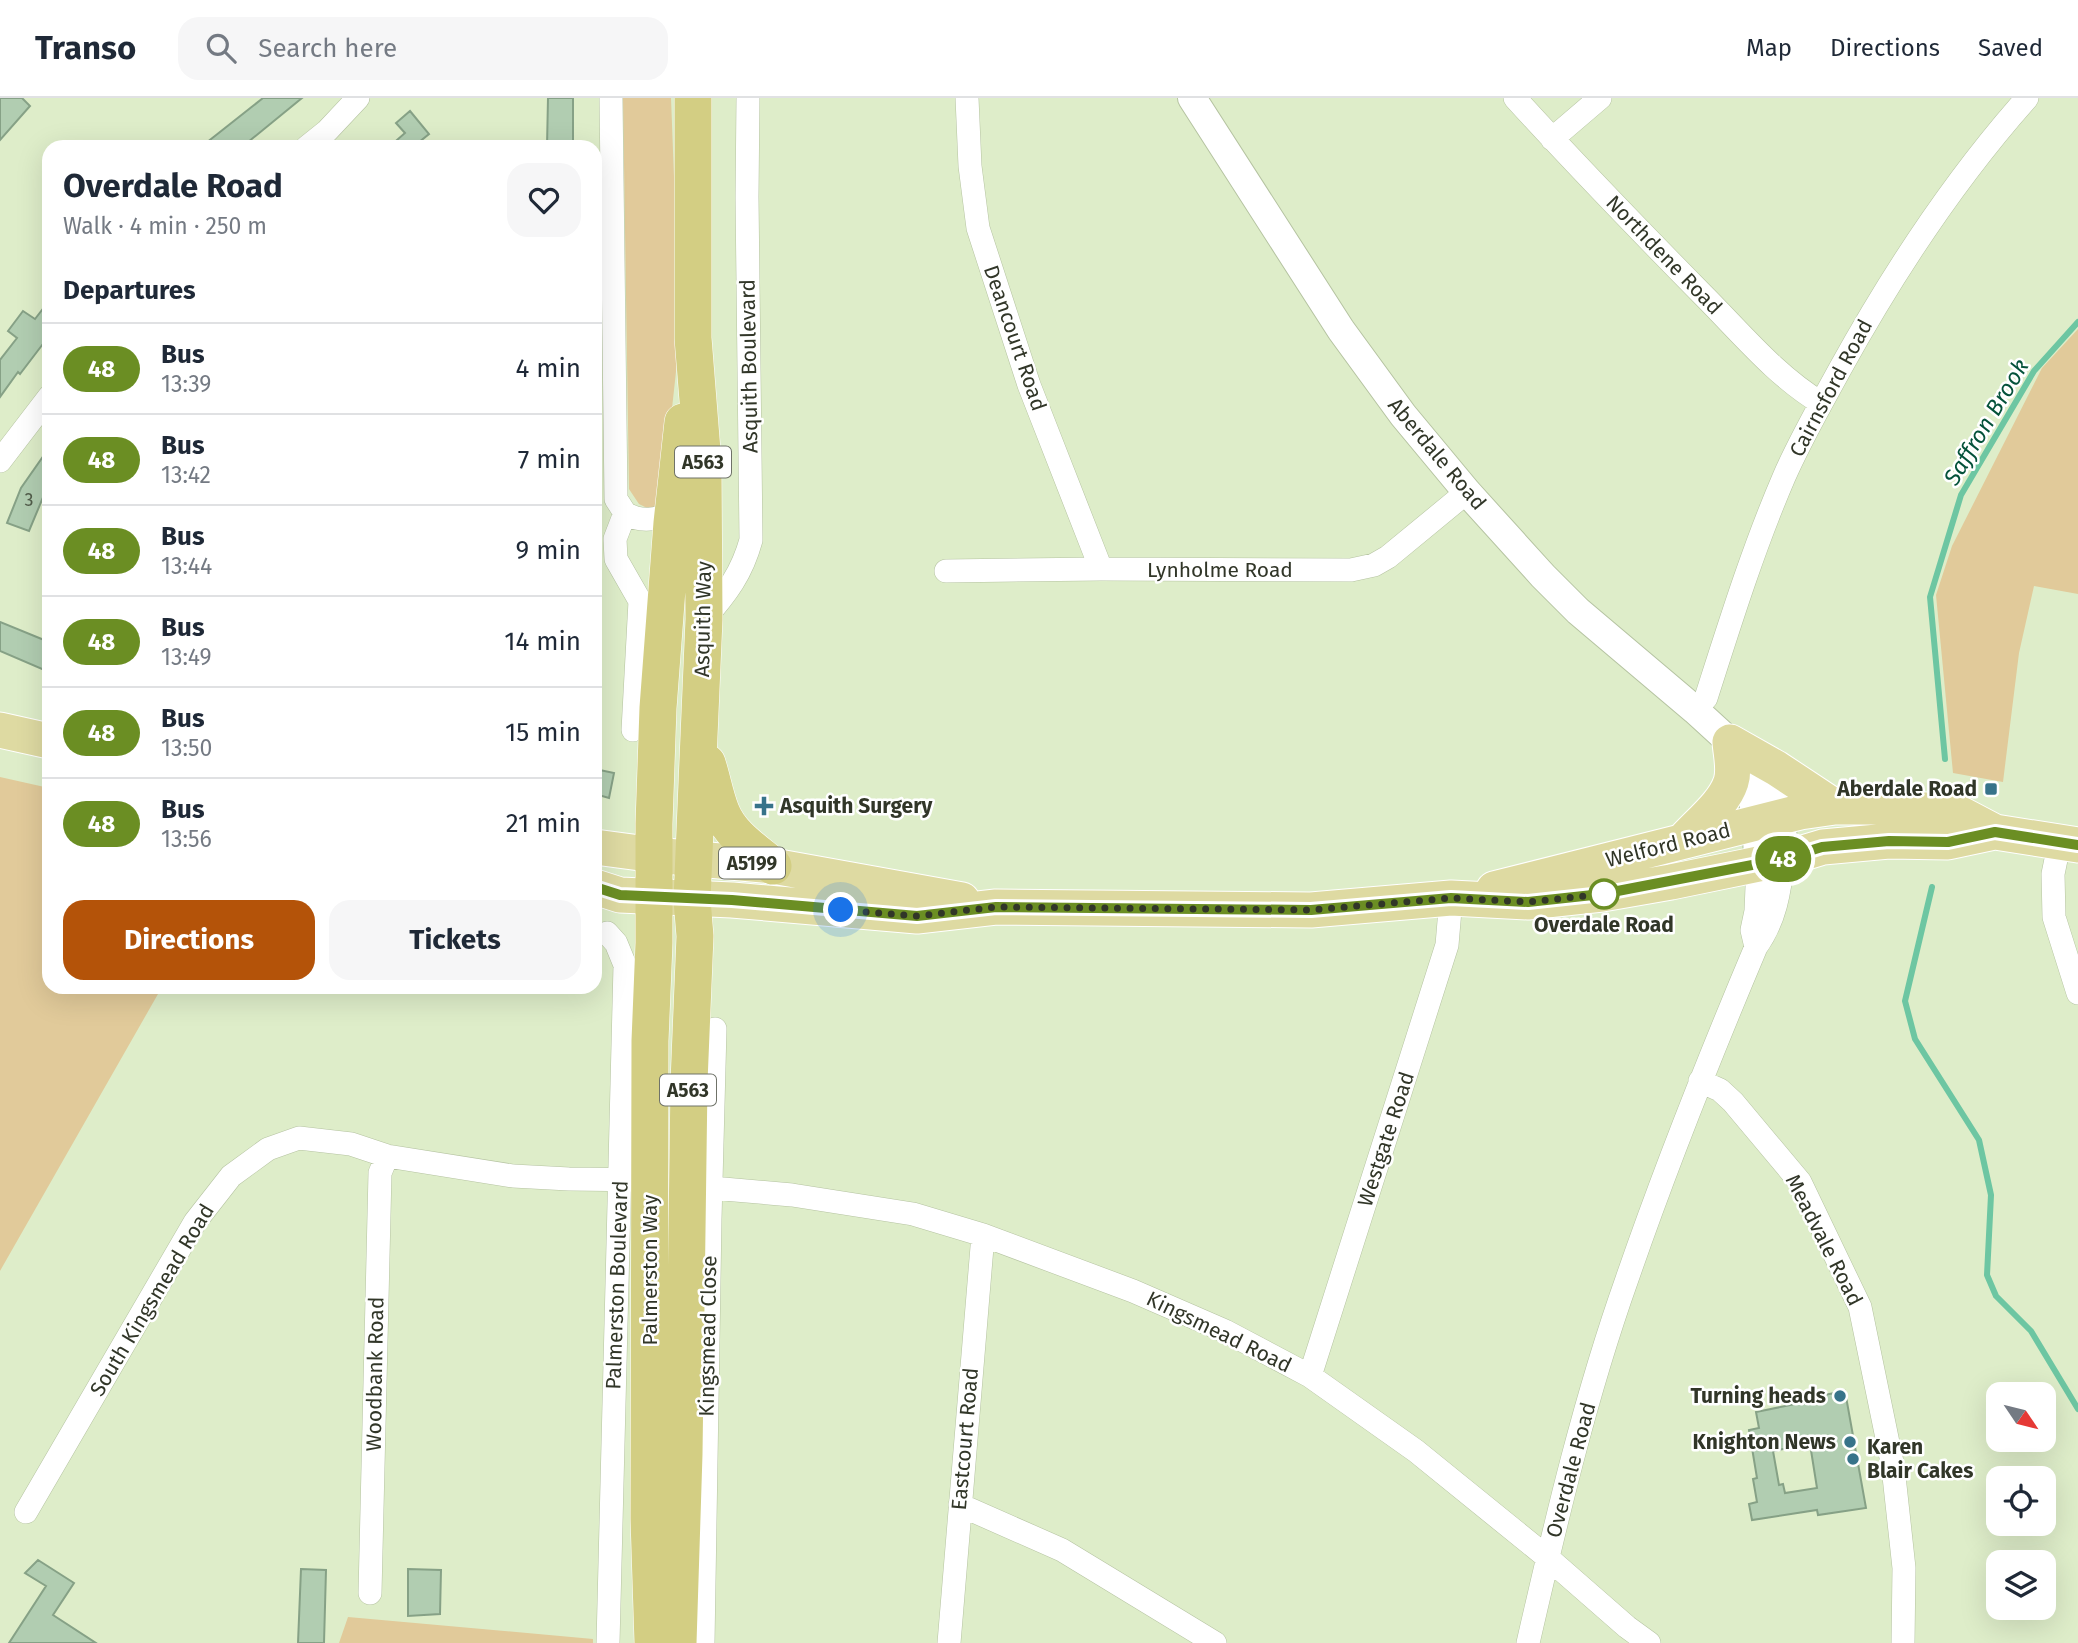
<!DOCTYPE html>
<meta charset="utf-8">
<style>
:root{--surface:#fff;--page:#f6f6f7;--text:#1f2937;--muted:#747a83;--line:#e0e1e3;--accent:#b45309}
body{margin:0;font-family:"Fira Sans",sans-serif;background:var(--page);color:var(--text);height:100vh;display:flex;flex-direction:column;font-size:26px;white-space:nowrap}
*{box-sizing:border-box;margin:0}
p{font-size:23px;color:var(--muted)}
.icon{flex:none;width:38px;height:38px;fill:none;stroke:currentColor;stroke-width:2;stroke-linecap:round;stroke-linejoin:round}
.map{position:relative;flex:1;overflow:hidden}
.details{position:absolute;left:42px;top:42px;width:560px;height:854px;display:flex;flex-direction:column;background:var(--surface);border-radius:21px;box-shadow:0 7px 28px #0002}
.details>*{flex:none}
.badge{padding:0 14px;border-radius:23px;font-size:24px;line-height:46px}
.needle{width:46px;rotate:125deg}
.buttons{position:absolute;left:1986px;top:1284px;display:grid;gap:14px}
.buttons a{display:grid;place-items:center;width:70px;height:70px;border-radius:14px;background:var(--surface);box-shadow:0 7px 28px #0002;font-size:35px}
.you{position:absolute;width:35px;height:35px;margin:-18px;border:5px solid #fff;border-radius:50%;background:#1a73e8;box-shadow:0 0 0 10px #1a73e833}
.map>.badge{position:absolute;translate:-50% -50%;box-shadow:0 0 0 4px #fff}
h2{padding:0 21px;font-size:26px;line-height:63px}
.round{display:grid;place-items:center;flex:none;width:74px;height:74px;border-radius:21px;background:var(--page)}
.summary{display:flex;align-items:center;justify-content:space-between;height:119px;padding:0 21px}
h1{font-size:33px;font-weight:700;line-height:52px}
.primary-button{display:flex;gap:14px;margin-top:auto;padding:14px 21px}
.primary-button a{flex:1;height:80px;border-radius:21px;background:var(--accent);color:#fff;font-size:28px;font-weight:700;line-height:80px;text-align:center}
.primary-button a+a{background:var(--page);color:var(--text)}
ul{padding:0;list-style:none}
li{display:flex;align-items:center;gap:21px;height:91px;padding:0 21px;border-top:2px solid var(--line)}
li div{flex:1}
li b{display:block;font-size:26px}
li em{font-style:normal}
li .badge{min-width:77px;font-weight:700;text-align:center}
header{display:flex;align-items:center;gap:42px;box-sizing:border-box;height:98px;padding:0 35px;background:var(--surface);border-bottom:2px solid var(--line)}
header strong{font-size:33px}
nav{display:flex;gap:38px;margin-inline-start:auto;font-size:24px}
.search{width:490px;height:63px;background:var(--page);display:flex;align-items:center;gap:18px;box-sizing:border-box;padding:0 24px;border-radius:21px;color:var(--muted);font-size:26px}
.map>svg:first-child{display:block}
.green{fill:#e1ca9a}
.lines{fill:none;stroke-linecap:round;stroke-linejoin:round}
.stream{stroke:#6dc6a2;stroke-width:6}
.building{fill:#b1cdb1;stroke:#86a186;stroke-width:2;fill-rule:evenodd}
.minor-casing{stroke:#b5c3a1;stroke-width:24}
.tertiary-casing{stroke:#b5c3a1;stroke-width:30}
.primary-casing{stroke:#fff;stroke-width:37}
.trunk-casing{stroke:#fff;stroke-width:38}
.minor{stroke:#fff;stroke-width:23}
.tertiary{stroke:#fff;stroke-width:28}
.primary{stroke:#dedaa2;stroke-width:35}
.trunk{stroke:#d3ce83;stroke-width:37}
.line-casing{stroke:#fff;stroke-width:16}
.line{stroke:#6b8e23;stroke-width:10}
.walk{stroke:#313628;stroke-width:7;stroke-dasharray:0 12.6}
.poi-dot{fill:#37738a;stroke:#fff;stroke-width:2.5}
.stop-dot{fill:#fff;stroke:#6b8e23;stroke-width:3.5}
.labels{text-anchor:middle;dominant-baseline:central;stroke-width:5;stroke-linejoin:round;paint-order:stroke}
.number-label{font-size:18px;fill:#515c4a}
.shield{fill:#fff;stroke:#6f7268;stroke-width:2}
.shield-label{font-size:19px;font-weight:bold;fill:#313628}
.street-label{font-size:21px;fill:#313628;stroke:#fff}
.poi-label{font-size:21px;font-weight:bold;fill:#313628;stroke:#fff;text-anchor:end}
.stop-label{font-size:21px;font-weight:bold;fill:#313628;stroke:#fff}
.water-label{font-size:23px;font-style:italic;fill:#04523a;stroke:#fff}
</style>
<header>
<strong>Transo</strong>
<div class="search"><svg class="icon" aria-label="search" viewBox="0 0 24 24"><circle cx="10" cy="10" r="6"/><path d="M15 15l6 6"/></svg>Search here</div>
<nav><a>Map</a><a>Directions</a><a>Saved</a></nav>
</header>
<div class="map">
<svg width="2078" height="1545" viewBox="0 0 2078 1545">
<rect width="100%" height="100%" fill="#deedc9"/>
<path class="green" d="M623,0h48l9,237 -18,165 -9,11 -14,-7 -10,-15z
M2078,231v265l-44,-8 -15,67 -16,129 -50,-9 -17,-178 16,-49 90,-178z
M0,679l49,11v199h113l-162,284z
M348,1519l245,22v4h-254z"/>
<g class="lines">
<path class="stream" d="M1945,661l-15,-162 31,-102 73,-124 44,-49
M1932,789l-27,114 10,38 64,101 12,55 -4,80 9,21 35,35 47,78"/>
</g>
<path class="building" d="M0,0h22l8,8 -30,34z
M263,0h39l-60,49h-41z
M548,0h25v49h-26z
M410,13l19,23 -16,13h-24l16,-14 -9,-10z
M49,203v35l-29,38 -2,-2 -18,25v-37l17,-22 -9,-7 15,-20 12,8z
M49,350v35l-20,48 -22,-8 14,-35z
M0,524l49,20v30l-49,-21z
M595,671l19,4 -5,25 -14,-4z
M1845,1293l21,117 -48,7 -1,-5 -65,10 -3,-16 8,-2 -4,-23 4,-1 -8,-48 10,-2 -3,-16 69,-14 -1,-3zM1810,1346l7,44 -32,5 -2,-9 -4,1 -6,-34z
M38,1462l36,23 -21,32 43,28h-87l37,-57 -21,-13z
M301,1471l25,1 -2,73h-26z
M408,1471l33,1 -1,44 -32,2z"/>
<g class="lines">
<defs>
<path id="minor" d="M611,0l5,401 9,14 -10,26 1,20 24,42 -7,129
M967,0l3,68 8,62 51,157 72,184
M1515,0c61,67 125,133 188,197 38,38 73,81 118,108
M1552,41l48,-41
M307,49l20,-16 31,-33
M0,363l49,-64
M625,415c16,10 32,7 48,-1
M946,473l155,-2 250,1 23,-5 14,-8 79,-65
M704,521c23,-26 38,-46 47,-79l-4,-343 1,-99
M1695,612l11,-12c24,-75 47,-149 78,-221 16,-37 37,-73 56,-108 53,-96 114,-189 187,-271
M2060,742l-7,34 1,43 24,76
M607,835l9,10 9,22 -17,678
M1756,849l-4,-17 4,-19 2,-48
M1700,983l20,9 13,12 67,80 60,125 33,160 11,101 -1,75
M712,1090l80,7 121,19 70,21 150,56 92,40 85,45 106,75 132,107 79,69 22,16
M1310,1278l137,-431 4,-47
M960,1407l102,45 153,93
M26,1414l169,-290 36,-46 37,-27 31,-11 52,6 36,12 126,20 56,3 82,1
M370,1495l10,-420 7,-17
M703,1545l7,-424 5,-190
M949,1545l34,-408
M1528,1545c28,-122 57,-246 99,-364 39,-113 83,-223 129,-332 19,-26 24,-56 27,-88"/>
<path id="tertiary" d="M1192,0l149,232 62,85 64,77 76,84 35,35 117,99 35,32 12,16 14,6 13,19 13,35 1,41
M1742,660c1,16 8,28 11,44 5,20 4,40 5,61"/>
<path id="primary" d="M0,632l49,11
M1730,644l46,26 59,39
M1684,742c15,-17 40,-36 47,-58 4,-13 0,-27 -1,-40
M595,749l60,8 118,11 189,34
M595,789l25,8 112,5 185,16 79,-9 315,3 140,-12 77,4 74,-8 69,-12 112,-23 40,-12 66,-6 59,1 47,-10
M1494,791l306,-77 35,-5h45l77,5 38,20 83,13"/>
<path id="trunk" d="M707,665c5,15 8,33 14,48 9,24 33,39 52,55
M653,1545l-4,-124 1,-478 4,-98v-119l4,-116 14,-185 11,-101
M678,1545l6,-189 5,-372 6,-146 -3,-36 12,-281 -1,-156 -10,-125v-240"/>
</defs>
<use href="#minor" class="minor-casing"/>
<use href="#tertiary" class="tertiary-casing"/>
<use href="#primary" class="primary-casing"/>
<use href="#trunk" class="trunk-casing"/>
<use href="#minor" class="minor"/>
<use href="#tertiary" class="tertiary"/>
<use href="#primary" class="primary"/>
<use href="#trunk" class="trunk"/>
</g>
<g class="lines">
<defs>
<path id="line" d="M595,789l25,8 112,5 185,16 79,-9 315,3 140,-12 77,4 74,-8 181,-35 39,-12 67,-6 59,1 47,-10 83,13"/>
</defs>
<use href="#line" class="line-casing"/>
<use href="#line" class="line"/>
<path class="walk" d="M841,812l76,6 79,-9 315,3 140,-12 77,4 76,-8"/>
</g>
<g class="poi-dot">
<rect x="1984" y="684" width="14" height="14" rx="3.5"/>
<path d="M760.5 697.5h7v7h7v7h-7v7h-7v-7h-7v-7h7z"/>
<circle cx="1840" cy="1298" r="7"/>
<circle cx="1850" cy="1344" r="7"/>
<circle cx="1853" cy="1361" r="7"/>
</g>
<circle class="stop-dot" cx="1604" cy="796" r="14"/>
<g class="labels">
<g class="number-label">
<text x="29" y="402">3</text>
</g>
<g class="shield">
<rect x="675" y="348.5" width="56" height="31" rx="5"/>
<rect x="719" y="749.5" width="66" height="31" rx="5"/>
<rect x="660" y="976.5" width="56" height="31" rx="5"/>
</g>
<g class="shield-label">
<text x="703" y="364">A563</text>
<text x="752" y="765">A5199</text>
<text x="688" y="992">A563</text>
</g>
<g class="street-label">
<text transform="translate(1664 157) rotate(46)">Northdene Road</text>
<text transform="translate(1015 240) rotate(71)">Deancourt Road</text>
<text transform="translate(749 268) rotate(-91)">Asquith Boulevard</text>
<text transform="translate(1831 290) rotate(-62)">Cairnsford Road</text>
<text transform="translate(1437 356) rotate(50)">Aberdale Road</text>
<text x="1220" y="472">Lynholme Road</text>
<text transform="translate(703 521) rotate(-89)">Asquith Way</text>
<text transform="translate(1668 747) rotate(-14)">Welford Road</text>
<text transform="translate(1386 1041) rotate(-72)">Westgate Road</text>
<text transform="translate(1824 1142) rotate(63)">Meadvale Road</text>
<text transform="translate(650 1172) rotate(-90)">Palmerston Way</text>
<text transform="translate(617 1187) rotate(-88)">Palmerston Boulevard</text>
<text transform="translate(152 1202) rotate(-59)">South Kingsmead Road</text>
<text transform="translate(1219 1234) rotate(26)">Kingsmead Road</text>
<text transform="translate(708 1238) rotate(-89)">Kingsmead Close</text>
<text transform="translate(375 1276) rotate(-89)">Woodbank Road</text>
<text transform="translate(965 1341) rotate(-85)">Eastcourt Road</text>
<text transform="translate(1571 1372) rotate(-75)">Overdale Road</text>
</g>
<g class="poi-label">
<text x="1977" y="691">Aberdale Road</text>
<text x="780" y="708" text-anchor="start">Asquith Surgery</text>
<text x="1826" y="1298">Turning heads</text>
<text x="1836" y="1344">Knighton News</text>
<text x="1867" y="1349" text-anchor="start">Karen<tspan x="1867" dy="24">Blair Cakes</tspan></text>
</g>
<g class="stop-label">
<text x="1604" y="827">Overdale Road</text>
</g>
<g class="water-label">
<text transform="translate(1986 324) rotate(-59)">Saffron Brook</text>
</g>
</g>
</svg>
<div class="buttons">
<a><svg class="needle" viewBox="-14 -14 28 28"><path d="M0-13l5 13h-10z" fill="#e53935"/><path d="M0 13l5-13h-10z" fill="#747a83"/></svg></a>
<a><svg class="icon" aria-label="locate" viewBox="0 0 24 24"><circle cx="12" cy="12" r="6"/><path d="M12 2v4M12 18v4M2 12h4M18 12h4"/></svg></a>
<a><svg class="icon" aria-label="layers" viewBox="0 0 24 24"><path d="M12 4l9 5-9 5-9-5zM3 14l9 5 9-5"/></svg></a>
</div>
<div class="you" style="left:841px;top:812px"></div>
<b class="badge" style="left:1783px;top:761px;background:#6b8e23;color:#fff">48</b>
<section class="details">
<div class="summary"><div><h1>Overdale Road</h1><p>Walk · 4 min · 250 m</p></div><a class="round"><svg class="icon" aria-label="heart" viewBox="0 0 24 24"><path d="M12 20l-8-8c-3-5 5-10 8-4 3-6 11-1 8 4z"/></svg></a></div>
<h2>Departures</h2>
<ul>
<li><span class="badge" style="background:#6b8e23;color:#fff">48</span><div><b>Bus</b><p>13:39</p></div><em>4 min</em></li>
<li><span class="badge" style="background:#6b8e23;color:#fff">48</span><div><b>Bus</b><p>13:42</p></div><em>7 min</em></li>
<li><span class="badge" style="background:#6b8e23;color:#fff">48</span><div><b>Bus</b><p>13:44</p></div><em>9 min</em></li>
<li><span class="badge" style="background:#6b8e23;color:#fff">48</span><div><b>Bus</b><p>13:49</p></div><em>14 min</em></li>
<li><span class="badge" style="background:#6b8e23;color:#fff">48</span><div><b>Bus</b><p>13:50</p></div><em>15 min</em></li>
<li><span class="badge" style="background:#6b8e23;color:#fff">48</span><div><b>Bus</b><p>13:56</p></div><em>21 min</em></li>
</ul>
<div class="primary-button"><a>Directions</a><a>Tickets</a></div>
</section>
</div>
